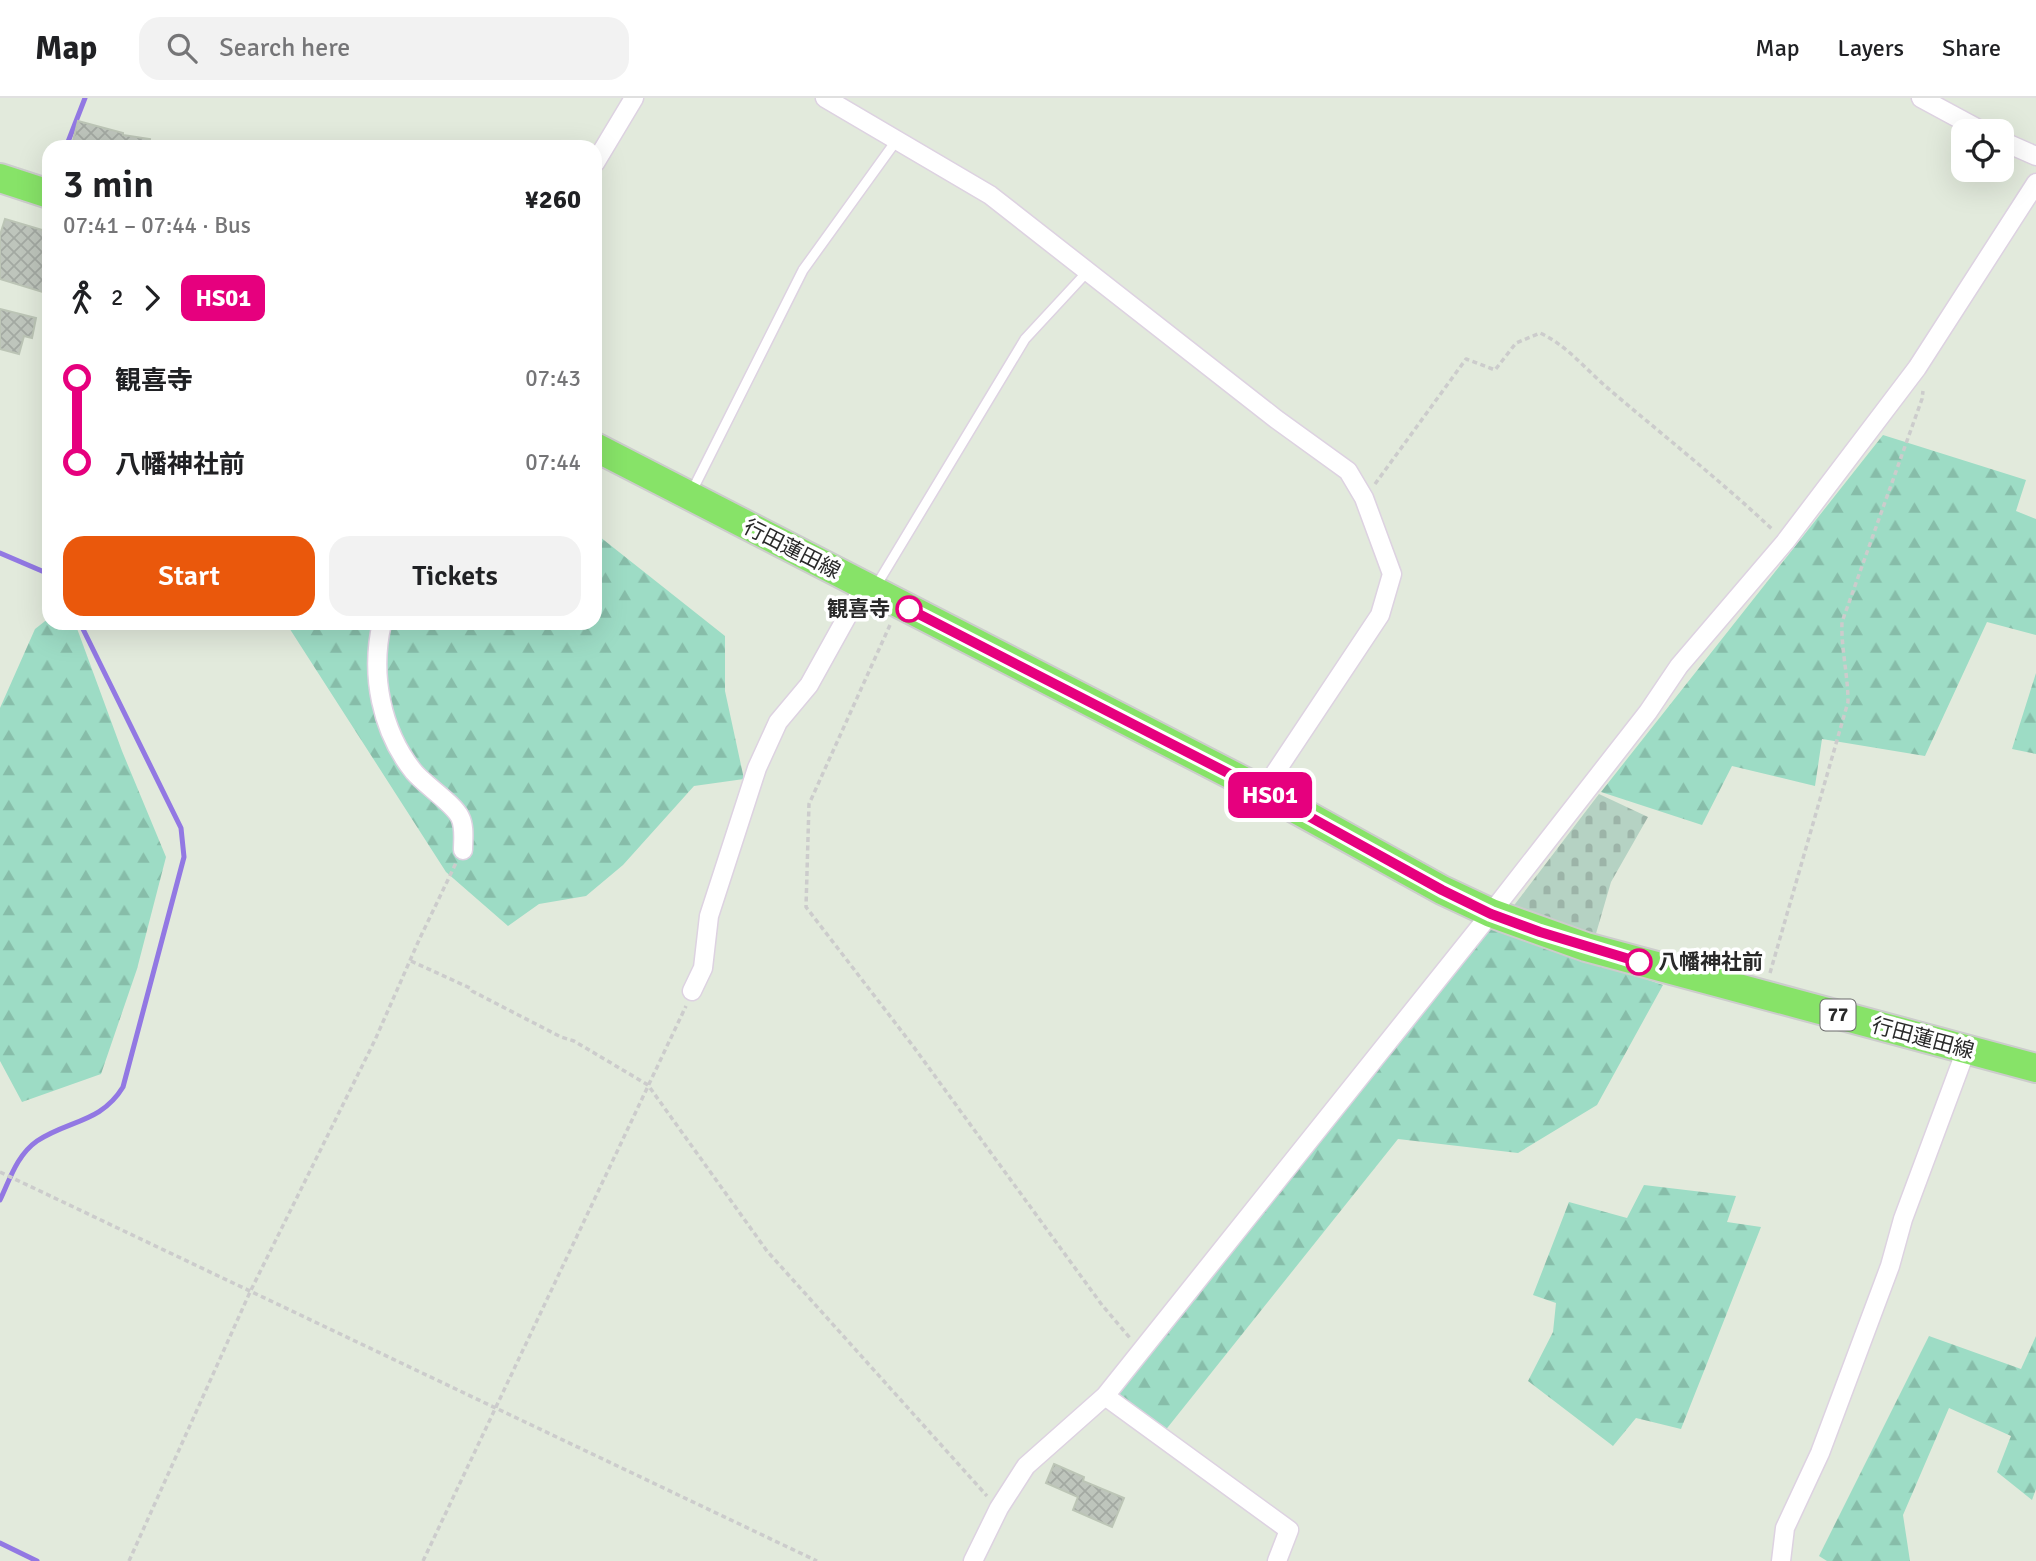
<!DOCTYPE html>
<meta charset="utf-8">
<style>
:root{--surface:#fff;--page:#f2f2f2;--text:#202124;--muted:#757577;--line:#e0e0e0;--accent:#ea580c}
body{margin:0;font-family:Signika,"Noto Sans JP",sans-serif;background:var(--page);color:var(--text);height:100vh;display:flex;flex-direction:column;font-size:26px;white-space:nowrap}
*{box-sizing:border-box;margin:0}
p{font-size:23px;color:var(--muted)}
.icon{flex:none;width:38px;height:38px;fill:none;stroke:currentColor;stroke-width:2;stroke-linecap:round;stroke-linejoin:round}
.map{position:relative;flex:1;overflow:hidden}
.panel{position:absolute;left:42px;top:42px;width:560px;height:490px;display:flex;flex-direction:column;background:var(--surface);border-radius:21px;box-shadow:0 7px 28px #0002}
.panel>*{flex:none}
.badge{padding:0 14px;border-radius:10px;font-size:24px;line-height:46px}
.fabs{position:absolute;left:1951px;top:21px;display:grid;gap:14px}
.fabs a{display:grid;place-items:center;width:63px;height:63px;border-radius:14px;background:var(--surface);box-shadow:0 7px 28px #0002;font-size:35px}
.map>.badge{position:absolute;translate:-50% -50%;box-shadow:0 0 0 4px #fff}
.legs{display:flex;align-items:center;gap:10px;height:77px;padding:0 21px;font-size:23px}
.legs p{margin-inline-start:auto}
.head{display:flex;align-items:center;justify-content:space-between;height:119px;padding:0 21px}
h1{font-size:38px;font-weight:600;line-height:52px}
.button{display:flex;gap:14px;margin-top:auto;padding:14px 21px}
.button a{flex:1;height:80px;border-radius:21px;background:var(--accent);color:#fff;font-size:28px;font-weight:600;line-height:80px;text-align:center}
.button a+a{background:var(--page);color:var(--text)}
ul{padding:0 21px;list-style:none}
li{display:flex;align-items:center;gap:24px;height:84px;font-size:26px}
li i{display:grid;place-items:center;width:10px;height:100%;margin:0 9px;background:currentColor}
li i::after{content:'';width:18px;height:18px;margin:-9px;border:5px solid;border-radius:50%;background:var(--surface)}
li p{margin-inline-start:auto}
li:first-child i{background:linear-gradient(#0000 50%,currentColor 0)}
li:last-child i{background:linear-gradient(currentColor 50%,#0000 0)}
header{display:flex;align-items:center;gap:42px;box-sizing:border-box;height:98px;padding:0 35px;background:var(--surface);border-bottom:2px solid var(--line)}
header strong{font-size:33px}
nav{display:flex;gap:38px;margin-inline-start:auto;font-size:24px}
.search{width:490px;height:63px;background:var(--page);display:flex;align-items:center;gap:18px;box-sizing:border-box;padding:0 24px;border-radius:21px;color:var(--muted);font-size:26px}
.map>svg:first-child{display:block}
.forest{fill:url(#forest-firs)}
.cemetery{fill:url(#cemetery-stones)}
.lines{fill:none;stroke-linecap:round;stroke-linejoin:round}
.stream{stroke:#9278e3;stroke-width:5}
.building{fill:url(#building-cross-hatch);stroke:#bcc5b6;stroke-width:2}
.service-casing{stroke:#ddd2e1;stroke-width:12}
.minor-casing{stroke:#ddd2e1;stroke-width:21}
.primary-casing{stroke:#ccc;stroke-width:32}
.path{stroke:#ccc;stroke-width:3.5;stroke-dasharray:5 3.5;stroke-linecap:butt}
.service{stroke:#fff;stroke-width:9}
.minor{stroke:#fff;stroke-width:18}
.primary{stroke:#87e368;stroke-width:28}
.line-1-casing{stroke:#fff;stroke-width:16}
.line-1{stroke:#e6007e;stroke-width:10}
.stop-1-dot{fill:#fff;stroke:#e6007e;stroke-width:3.5}
.labels{text-anchor:middle;dominant-baseline:central;stroke-width:7;stroke-linejoin:round;paint-order:stroke}
.shield{fill:#fff;stroke:#696969;stroke-width:2}
.shield-label{font-size:19px;font-weight:bold;fill:#292929}
.street-label{font-size:21px;fill:#292929;stroke:#fff}
.stop-label{font-size:21px;font-weight:bold;fill:#292929;stroke:#fff;text-anchor:end}
</style>
<header>
<strong>Map</strong>
<div class="search"><svg class="icon" aria-label="search" viewBox="0 0 24 24"><circle cx="10" cy="10" r="6"/><path d="M15 15l6 6"/></svg>Search here</div>
<nav><a>Map</a><a>Layers</a><a>Share</a></nav>
</header>
<div class="map">
<svg width="2036" height="1463" viewBox="0 0 2036 1463">
<defs>
<pattern id="forest-firs" width="22" height="20" patternUnits="userSpaceOnUse" patternTransform="scale(1.75)"><rect width="22" height="20" fill="#9ddcc5"/><path d="M5 1l3.5 6h-7zM16 11l3.5 6h-7z" fill="#87bda9"/></pattern>
<pattern id="cemetery-stones" width="16" height="16" patternUnits="userSpaceOnUse" patternTransform="scale(1.75)"><rect width="16" height="16" fill="#b5d2c3"/><path d="M2 7V4a2 2 0 0 1 4 0v3zM10 15v-3a2 2 0 0 1 4 0v3z" fill="#9cb4a8"/></pattern>
<pattern id="building-cross-hatch" width="8" height="8" patternUnits="userSpaceOnUse" patternTransform="scale(1.75)"><rect width="8" height="8" fill="#bec5bc"/><path d="M0 0l8 8M0 8l8-8" fill="none" stroke="#a3a9a2"/></pattern>
</defs>
<rect width="100%" height="100%" fill="#e2eadc"/>
<path class="forest" d="M1883,337l143,45 -10,31 20,8v116l-49,-13 -62,134 -103,-17 -7,47 -83,-20 -30,59 -101,-33z
M595,435l130,103v55l19,88 -50,7 -71,79 -37,31 -47,8 -31,22 -62,-54 -160,-249h309z
M49,520v5h26l47,128 44,106 -29,112 -36,105 -79,28 -22,-41v-353l35,-79z
M2036,575v81l-24,-5z
M1492,829l171,58 -66,120 -79,48 -120,-14 -234,293 -48,-39z
M1644,1087l92,11 -9,26 34,5 -80,202 -45,-11 -23,28 -85,-65 25,-49 3,-29 -23,-8 36,-93 58,16z
M1929,1238l92,33 15,-33v153l-4,11 -35,-28 14,-36 -62,-28 -46,107 7,46h-83l-8,-5z"/>
<path class="cemetery" d="M1599,696l49,23 -37,65 -16,55 -83,-29z"/>
<g class="lines">
<path class="stream" d="M66,49l19,-49
M0,455l49,21
M0,1102c10,-21 17,-45 37,-59 31,-21 64,-18 86,-54l61,-230 -3,-29 -101,-205
M0,1445l37,18"/>
</g>
<path class="building" d="M78,23l45,12v2l27,4 -1,8h-68l-9,-2z
M5,121l44,13v62l-49,-15v-44z
M0,211l36,9 -4,20 -8,-2 -5,18 -19,-5z
M1054,1366l30,13 -1,4 41,17 -12,29 -39,-17 5,-13 -32,-14z"/>
<g class="lines">
<defs>
<path id="service" d="M692,393l111,-221 93,-129
M876,488l149,-247 63,-68"/>
<path id="minor" d="M825,0l165,97 286,224 72,52 16,27 28,76 -12,41 -117,176
M1921,0l61,33
M2002,43l34,15
M595,65l39,-65
M382,525c-12,51 -1,108 32,149 11,13 40,32 46,45 5,10 3,22 3,33
M692,893l11,-23 6,-52 48,-148 21,-46 31,-37 55,-99
M1105,1298l184,134 -12,31
M973,1463l26,-53 27,-42 79,-70 386,-483 157,-201 31,-46 106,-124 132,-174 119,-185
M1781,1463l4,-33 35,-75 70,-187 13,-47 63,-169"/>
<path id="primary" d="M0,80l49,16
M595,349l668,344 179,99 49,23 95,34 450,121"/>
</defs>
<use href="#service" class="service-casing"/>
<use href="#minor" class="minor-casing"/>
<use href="#primary" class="primary-casing"/>
<path class="path" d="M1375,386l91,-125 29,11 21,-27 24,-10c27,12 47,38 70,57 55,47 111,91 163,140
M890,527l-81,179 -3,103 107,139 189,259 28,33
M411,863l59,27 2,3 89,46 13,4 74,44 119,166 220,245
M1770,875l78,-271c0,-28 -7,-53 -6,-80l80,-223 1,-8
M0,1074l817,389
M129,1463l121,-269 125,-252 44,-100 37,-77
M423,1463l263,-555"/>
<use href="#service" class="service"/>
<use href="#minor" class="minor"/>
<use href="#primary" class="primary"/>
</g>
<g class="lines">
<defs>
<path id="line-1" d="M909,511l354,182 179,99 49,24 49,18 99,30"/>
</defs>
<use href="#line-1" class="line-1-casing"/>
<use href="#line-1" class="line-1"/>
</g>
<g class="stop-1-dot">
<circle cx="909" cy="511" r="12"/>
<circle cx="1639" cy="864" r="12"/>
</g>
<g class="labels">
<rect class="shield" x="1820.5" y="901.5" width="35" height="31" rx="5"/>
<g class="shield-label">
<text x="1838" y="917">77</text>
</g>
<g class="street-label">
<text transform="translate(792 451) rotate(27)">行田蓮田線</text>
<text transform="translate(1923 940) rotate(15)">行田蓮田線</text>
</g>
<g class="stop-label">
<text x="890" y="511">観喜寺</text>
<text x="1658" y="864" text-anchor="start">八幡神社前</text>
</g>
</g>
</svg>
<div class="fabs">
<a><svg class="icon" aria-label="locate" viewBox="0 0 24 24"><circle cx="12" cy="12" r="6"/><path d="M12 2v4M12 18v4M2 12h4M18 12h4"/></svg></a>
</div>
<b class="badge" style="left:1270px;top:697px;background:#e6007e;color:#fff">HS01</b>
<section class="panel">
<div class="head"><div><h1>3 min</h1><p>07:41 – 07:44 · Bus</p></div><b>¥260</b></div>
<div class="legs"><svg class="icon" aria-label="walk" viewBox="0 0 24 24"><circle cx="13" cy="4" r="2"/><path d="M13 8l-2 6 4 7M11 14l-3 7M7 12l3-4h3l4 4"/></svg>2<svg class="icon" aria-label="forward" viewBox="0 0 24 24"><path d="M9 5l7 7-7 7"/></svg><b class="badge" style="background:#e6007e;color:#fff">HS01</b></div>
<ul>
<li><i style="color:#e6007e"></i><b>観喜寺</b><p>07:43</p></li>
<li><i style="color:#e6007e"></i><b>八幡神社前</b><p>07:44</p></li>
</ul>
<div class="button"><a>Start</a><a>Tickets</a></div>
</section>
</div>
